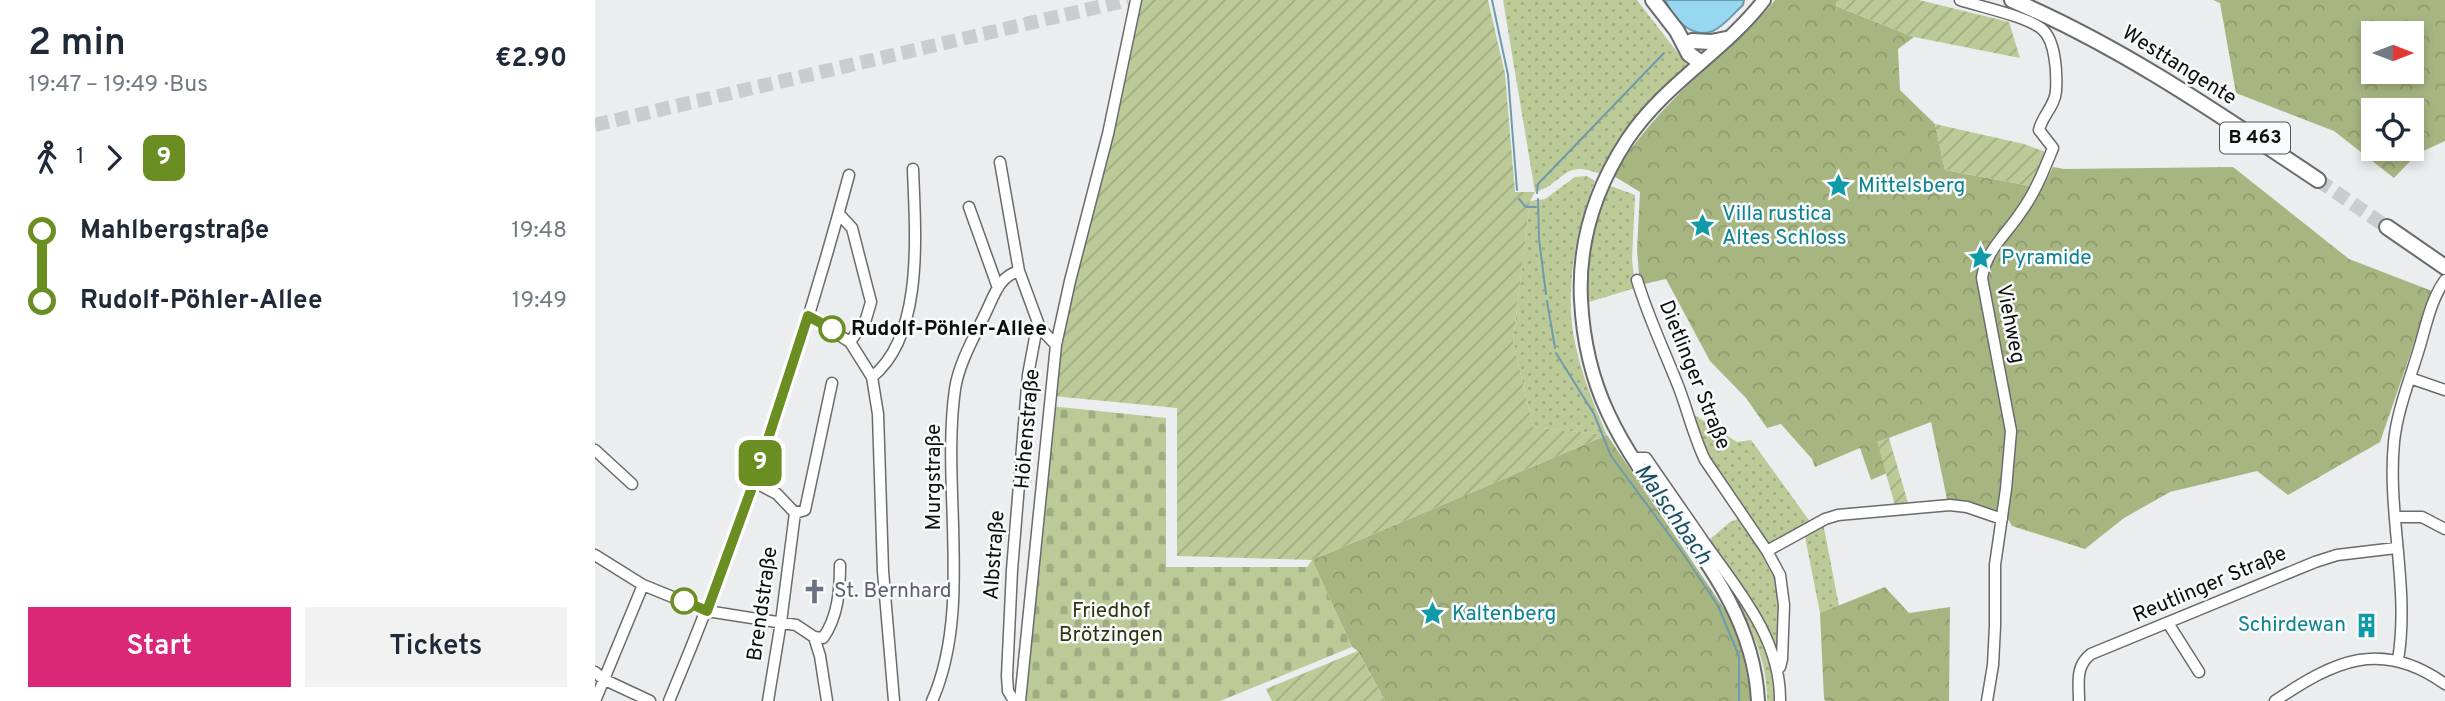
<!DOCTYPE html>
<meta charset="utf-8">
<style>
:root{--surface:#fff;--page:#f2f2f3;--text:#1f2937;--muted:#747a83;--accent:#db2777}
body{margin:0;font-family:Overpass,sans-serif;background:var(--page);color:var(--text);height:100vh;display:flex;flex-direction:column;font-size:26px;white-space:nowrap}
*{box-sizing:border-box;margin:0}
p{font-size:23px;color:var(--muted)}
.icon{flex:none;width:38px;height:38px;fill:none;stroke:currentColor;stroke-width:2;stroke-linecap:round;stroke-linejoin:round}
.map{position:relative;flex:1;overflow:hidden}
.details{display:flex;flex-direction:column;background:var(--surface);width:595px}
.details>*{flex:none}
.badge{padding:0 14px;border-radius:10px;font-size:24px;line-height:46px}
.needle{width:46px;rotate:90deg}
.tools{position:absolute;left:1766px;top:21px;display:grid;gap:14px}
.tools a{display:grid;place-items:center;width:63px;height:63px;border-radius:0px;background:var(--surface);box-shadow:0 4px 10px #0003;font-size:35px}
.map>.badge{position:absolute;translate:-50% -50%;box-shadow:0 0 0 4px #fff}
.legs{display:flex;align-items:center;gap:10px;height:77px;padding:0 28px;font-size:23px}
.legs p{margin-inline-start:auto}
.head{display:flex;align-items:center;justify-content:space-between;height:119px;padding:0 28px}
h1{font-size:38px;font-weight:600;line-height:52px}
.cta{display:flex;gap:14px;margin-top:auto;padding:14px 28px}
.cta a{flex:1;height:80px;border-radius:0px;background:var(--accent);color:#fff;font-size:28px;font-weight:600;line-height:80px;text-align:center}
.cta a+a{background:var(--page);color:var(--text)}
ul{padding:0 28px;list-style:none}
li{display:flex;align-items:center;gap:24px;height:70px;font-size:26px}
li i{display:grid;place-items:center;width:10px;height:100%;margin:0 9px;background:currentColor}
li i::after{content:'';width:18px;height:18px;margin:-9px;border:5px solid;border-radius:50%;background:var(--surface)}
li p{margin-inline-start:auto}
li:first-child i{background:linear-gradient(#0000 50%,currentColor 0)}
li:last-child i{background:linear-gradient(currentColor 50%,#0000 0)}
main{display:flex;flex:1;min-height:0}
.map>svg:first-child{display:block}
.grass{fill:url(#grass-dots)}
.forest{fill:url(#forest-crowns);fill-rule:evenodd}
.cemetery{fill:url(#cemetery-stones)}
.garden{fill:url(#garden-furrows)}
.water{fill:#97d8f0;stroke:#6e9bac;stroke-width:2}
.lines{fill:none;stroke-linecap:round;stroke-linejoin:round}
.stream{stroke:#6e9bac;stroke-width:2}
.highway-tunnel{stroke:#cacccd;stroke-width:14;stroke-dasharray:14 7;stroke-linecap:butt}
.minor-casing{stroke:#6a6b6d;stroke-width:13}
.major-casing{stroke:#6a6b6d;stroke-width:16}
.highway-casing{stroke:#6a6b6d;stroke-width:18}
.minor{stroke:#fff;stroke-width:10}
.major{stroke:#fff;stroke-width:12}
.highway{stroke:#fff;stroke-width:14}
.line-1-casing{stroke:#fff;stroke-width:16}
.line-1{stroke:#6b8e23;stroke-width:10}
.stop-1-dot{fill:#fff;stroke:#6b8e23;stroke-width:3.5}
.labels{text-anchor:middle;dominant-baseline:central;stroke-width:5;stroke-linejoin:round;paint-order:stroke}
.shield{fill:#f8fafc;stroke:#545556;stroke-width:2}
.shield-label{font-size:19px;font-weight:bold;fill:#0e0e0f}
.street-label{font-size:21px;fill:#0e0e0f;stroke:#f8fafc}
.culture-label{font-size:21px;fill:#0d838f;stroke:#f8fafc;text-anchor:start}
.stop-label{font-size:21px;font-weight:bold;fill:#0e0e0f;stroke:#f8fafc;text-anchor:start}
.worship-label{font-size:21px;fill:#5b616d;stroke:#f8fafc;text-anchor:start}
.park-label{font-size:21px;fill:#2d360d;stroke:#f8fafc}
.water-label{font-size:23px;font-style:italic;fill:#194e60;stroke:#f8fafc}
</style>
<main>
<section class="details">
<div class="head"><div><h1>2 min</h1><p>19:47 – 19:49 · Bus</p></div><b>€2.90</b></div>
<div class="legs"><svg class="icon" aria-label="walk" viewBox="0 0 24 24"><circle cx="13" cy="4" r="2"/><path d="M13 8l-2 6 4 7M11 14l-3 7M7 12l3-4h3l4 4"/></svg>1<svg class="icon" aria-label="forward" viewBox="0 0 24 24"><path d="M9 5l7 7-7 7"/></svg><b class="badge" style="background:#6b8e23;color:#fff">9</b></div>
<ul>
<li><i style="color:#6b8e23"></i><b>Mahlbergstraße</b><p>19:48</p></li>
<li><i style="color:#6b8e23"></i><b>Rudolf-Pöhler-Allee</b><p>19:49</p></li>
</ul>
<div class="cta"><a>Start</a><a>Tickets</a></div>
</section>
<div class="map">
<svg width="1850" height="701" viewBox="0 0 1850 701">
<defs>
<pattern id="grass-dots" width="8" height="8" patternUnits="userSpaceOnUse" patternTransform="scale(1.75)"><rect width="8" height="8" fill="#bcca98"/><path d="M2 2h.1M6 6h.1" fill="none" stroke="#a0ac82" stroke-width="1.8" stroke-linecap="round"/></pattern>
<pattern id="forest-crowns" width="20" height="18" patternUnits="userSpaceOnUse" patternTransform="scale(1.75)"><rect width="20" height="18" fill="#a7b681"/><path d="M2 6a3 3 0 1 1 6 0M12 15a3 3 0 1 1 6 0" fill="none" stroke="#8f9b6e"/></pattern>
<pattern id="cemetery-stones" width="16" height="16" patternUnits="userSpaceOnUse" patternTransform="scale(1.75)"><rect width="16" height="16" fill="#bcca98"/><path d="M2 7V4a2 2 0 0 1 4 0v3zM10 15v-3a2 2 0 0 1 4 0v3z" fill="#a0ac82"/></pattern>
<pattern id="garden-furrows" width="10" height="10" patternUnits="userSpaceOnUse" patternTransform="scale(1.75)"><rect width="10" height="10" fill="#bcca98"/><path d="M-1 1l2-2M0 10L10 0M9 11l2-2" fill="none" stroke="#a0ac82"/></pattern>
</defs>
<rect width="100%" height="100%" fill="#ebedee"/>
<path class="grass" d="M908,0h134l51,66 -43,41 -26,32 -19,35c-37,-16 -36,10 -65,18z
M992,176l8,5c-17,42 -26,88 -24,134 3,41 20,83 36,120l-74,-8 -20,-86 17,-140 15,-2 30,-22z
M1013,185l27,10 -3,64 3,29 -49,15c0,-48 4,-73 22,-118z
M1096,413l46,29 14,-2 60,83 -44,22 -63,-91z
M1143,519l7,1 14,20 21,46v76l-71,-117v-5l21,-18z
M1228,523l16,83 -19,7 -16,-81z
M1139,589c21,26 45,79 41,112h-8c1,-40 -17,-76 -36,-110z"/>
<path class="forest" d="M1180,0h62l-1,6 78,31 -16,12 2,41 35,34 10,46 85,16 16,-5 7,-14 11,2 169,-2 116,92 83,32 -52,151 -92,53 -31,-24 -87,21 -46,26 -39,31 -73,-23 -6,-11 -58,-11 -17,-82 -53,20 9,31 -16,7 -11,-32 -45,19 -3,-8 -31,-35 -14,4 -21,-30 -36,-37 -44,-82 -26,6 -3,-35 3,-58 -28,-17c24,-35 50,-66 81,-95 28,-27 58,-49 82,-80z
M1618,0h232v141l-28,13 -23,24 -60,-47 -98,-38 -16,-90zM1816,33v39h-38v-39zM1816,110v39h-38v-39z
M1012,435l120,178 13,28 12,60h-367l-27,-50 -6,-4 -40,-87z
M1290,587l24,26 41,-6 -1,94h-123l-2,-2 -4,-86z"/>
<path class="cemetery" d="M455,406l116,12v149h141l5,-7 40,87 -132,54h-195z"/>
<path class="garden" d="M546,0h347l17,74 10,118h20l-5,9 -17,140 20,86 74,8 -295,125 -135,-4v-148l-124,-12 20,-111 57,-226z
M1242,0h82l90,22 11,36 -106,-21 -78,-31z
M1340,124l89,20 24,9 -18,33 -85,-16z
M1294,438l20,68 -13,3 -19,-67z
M763,651l27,50h-113l-6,-12z"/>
<path class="water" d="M1070,0h79l-1,5c-9,8 -19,21 -30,26 -22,9 -40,-14 -48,-31z"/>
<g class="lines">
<path class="stream" d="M897,0l16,75 9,115
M942,193l1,-9 126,-131
M924,199l7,8h10
M943,199l1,40 7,55
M952,301l8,47
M961,353l38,61 17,42 71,96 36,54 21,50v45"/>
<path class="highway-tunnel" d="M0,125l533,-125
M1723,180l69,47"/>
<defs>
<path id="minor" d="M1365,0c21,7 66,16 82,29 14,12 15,45 14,62 -1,15 -14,25 -17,39l14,18c-9,22 -18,45 -32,64 -15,23 -35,38 -39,66l29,153 -5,58 -11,76v61l-2,39 -6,36
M405,162l19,109 21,57 16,17
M374,207l29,81
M244,214l13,14 19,74 -5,17 -16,23
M1042,280c11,37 28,72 42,108 9,24 15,49 26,72l62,91 13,24 4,30 -2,54 -2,8 -3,3
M213,316l42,26 22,35 6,37 5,157 11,130
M277,377c53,-42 43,-148 41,-208
M1815,378l35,12
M0,450l37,34
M1039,458h12c19,28 39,56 58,84 34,48 77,97 76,159
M159,482l23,12 18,19
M1800,517h27l23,12
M1172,551l58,-32 13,-4 112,-10 17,2 35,12
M0,555l48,30 64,26 89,14 18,12 6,19 7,45
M1573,623l31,49
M219,637l9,1c15,-21 17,-48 17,-73
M1803,660c12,-72 -11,-146 -4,-218 3,-31 16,-63 25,-93 7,-23 12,-50 26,-69
M0,672l8,7 47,22
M0,701l48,-116
M74,701c72,-171 132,-347 180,-526
M173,701l13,-79 14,-109 10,-3 27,-127
M337,701c41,-92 9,-214 23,-312 4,-27 21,-55 32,-79 8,-17 13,-34 32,-39
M419,701l-6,-10 -1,-15 5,-106 16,-195 8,-43 4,-4
M425,701l36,-356 14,-64 38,-147 28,-134
M1484,701c0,-18 -4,-35 12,-47l224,-92 22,-7 59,-7
M1680,701c59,-40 106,-63 170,-17"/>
<path id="major" d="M1163,701c-6,-118 -104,-188 -150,-288 -17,-36 -25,-74 -27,-113 -3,-59 14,-111 46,-160 37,-56 97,-88 137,-140"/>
<path id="highway" d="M1058,0l24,31 12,23 11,8
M1417,0c110,47 207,114 306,180
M1097,41l19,1 15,-3
M1792,227l58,40"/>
</defs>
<use href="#minor" class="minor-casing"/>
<use href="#major" class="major-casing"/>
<use href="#highway" class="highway-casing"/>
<use href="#minor" class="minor"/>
<use href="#major" class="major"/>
<use href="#highway" class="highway"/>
</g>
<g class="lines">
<defs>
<path id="line-1" d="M89,601l23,10 47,-129 54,-166 24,13"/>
</defs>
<use href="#line-1" class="line-1-casing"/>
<use href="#line-1" class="line-1"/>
</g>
<defs>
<symbol id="sight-bare" viewBox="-9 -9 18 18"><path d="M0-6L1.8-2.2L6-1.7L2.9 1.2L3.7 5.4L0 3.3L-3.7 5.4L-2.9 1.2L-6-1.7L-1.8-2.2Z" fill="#0f9aa8" stroke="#f8fafc" stroke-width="2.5" paint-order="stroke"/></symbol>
<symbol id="church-bare" viewBox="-9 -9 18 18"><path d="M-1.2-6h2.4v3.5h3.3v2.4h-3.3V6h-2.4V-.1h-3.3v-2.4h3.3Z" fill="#6b7280" stroke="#f8fafc" stroke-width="2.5" paint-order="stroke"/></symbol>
<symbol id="building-bare" viewBox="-9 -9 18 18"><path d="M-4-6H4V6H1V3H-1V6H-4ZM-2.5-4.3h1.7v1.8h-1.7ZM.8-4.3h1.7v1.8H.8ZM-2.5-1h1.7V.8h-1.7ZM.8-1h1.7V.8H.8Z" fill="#0f9aa8" stroke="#f8fafc" stroke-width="2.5" paint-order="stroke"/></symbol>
</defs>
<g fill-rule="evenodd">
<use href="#sight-bare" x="1226" y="168" width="35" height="35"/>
<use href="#sight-bare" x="1090" y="208" width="35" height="35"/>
<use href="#sight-bare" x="1368" y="240" width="35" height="35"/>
<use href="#church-bare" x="202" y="574" width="35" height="35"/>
<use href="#sight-bare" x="820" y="596" width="35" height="35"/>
<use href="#building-bare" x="1754" y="608" width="35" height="35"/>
</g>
<g class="stop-1-dot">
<circle cx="237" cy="329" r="12"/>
<circle cx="89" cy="601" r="12"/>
</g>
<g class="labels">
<rect class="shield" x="1625" y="122.5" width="70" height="31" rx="5"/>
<g class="shield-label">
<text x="1660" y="138">B 463</text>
</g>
<g class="street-label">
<text transform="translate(1584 66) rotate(32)">Westtangente</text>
<text transform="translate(1415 324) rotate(79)">Viehweg</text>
<text transform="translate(1099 375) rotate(68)">Dietlinger Straße</text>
<text transform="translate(433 429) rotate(-85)">Höhenstraße</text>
<text transform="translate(339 477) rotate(-90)">Murgstraße</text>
<text transform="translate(400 555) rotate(-86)">Albstraße</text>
<text transform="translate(1615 585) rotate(-23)">Reutlinger Straße</text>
<text transform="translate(168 604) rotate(-82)">Brendstraße</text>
</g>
<g class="culture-label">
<text x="1263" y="186">Mittelsberg</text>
<text x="1127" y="214">Villa rustica<tspan x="1127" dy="24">Altes Schloss</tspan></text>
<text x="1406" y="258">Pyramide</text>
<text x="857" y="614">Kaltenberg</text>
<text x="1751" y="625" text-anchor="end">Schirdewan</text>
</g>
<g class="stop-label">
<text x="256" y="329">Rudolf-Pöhler-Allee</text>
</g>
<g class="worship-label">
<text x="239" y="591">St. Bernhard</text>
</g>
<g class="park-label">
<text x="516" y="611">Friedhof<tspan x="516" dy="24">Brötzingen</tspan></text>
</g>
<g class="water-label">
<text transform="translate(1077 515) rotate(55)">Malschbach</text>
</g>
</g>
</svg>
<div class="tools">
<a><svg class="needle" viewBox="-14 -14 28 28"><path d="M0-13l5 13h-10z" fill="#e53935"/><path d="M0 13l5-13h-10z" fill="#747a83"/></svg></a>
<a><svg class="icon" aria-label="locate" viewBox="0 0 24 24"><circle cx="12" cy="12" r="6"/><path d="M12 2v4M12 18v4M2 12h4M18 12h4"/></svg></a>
</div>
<b class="badge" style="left:165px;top:463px;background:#6b8e23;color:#fff">9</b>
</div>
</main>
